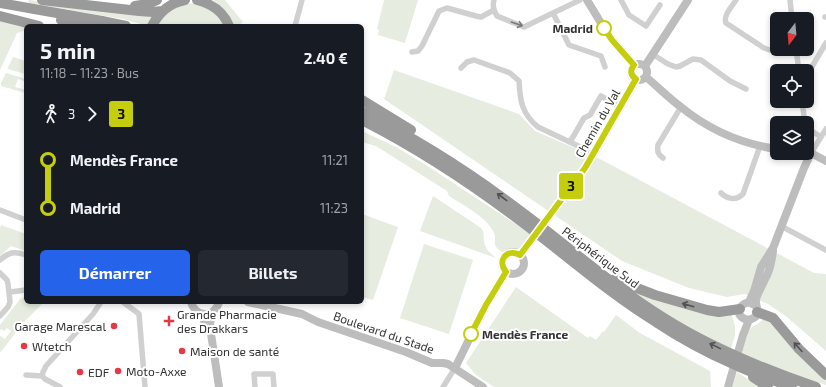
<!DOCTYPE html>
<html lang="fr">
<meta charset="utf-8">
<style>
:root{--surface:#171b24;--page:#242831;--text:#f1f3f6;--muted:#9ea1a6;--accent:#2563eb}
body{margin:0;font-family:"Exo 2",sans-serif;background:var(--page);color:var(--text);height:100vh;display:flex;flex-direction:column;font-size:15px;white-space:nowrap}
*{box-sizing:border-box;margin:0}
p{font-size:13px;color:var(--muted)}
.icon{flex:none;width:22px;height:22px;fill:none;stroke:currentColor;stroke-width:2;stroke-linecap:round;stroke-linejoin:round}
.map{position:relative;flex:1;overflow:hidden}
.details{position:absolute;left:24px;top:24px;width:340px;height:280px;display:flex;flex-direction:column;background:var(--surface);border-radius:6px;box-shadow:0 2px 6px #0003}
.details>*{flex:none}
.badge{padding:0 8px;border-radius:3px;font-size:14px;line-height:26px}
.needle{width:26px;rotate:196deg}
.fabs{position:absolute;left:770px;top:12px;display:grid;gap:8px}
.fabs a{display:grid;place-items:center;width:44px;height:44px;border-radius:6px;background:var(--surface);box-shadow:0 2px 6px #0003;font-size:20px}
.map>.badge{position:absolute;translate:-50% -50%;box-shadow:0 0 0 2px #fff}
.legs{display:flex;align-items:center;gap:6px;height:44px;padding:0 16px;font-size:13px}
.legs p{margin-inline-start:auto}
.headline{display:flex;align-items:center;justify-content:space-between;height:68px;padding:0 16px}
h1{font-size:22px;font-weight:700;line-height:30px}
.primary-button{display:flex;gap:8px;margin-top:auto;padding:8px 16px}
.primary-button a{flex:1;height:46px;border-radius:6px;background:var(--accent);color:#fff;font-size:16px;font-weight:700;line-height:46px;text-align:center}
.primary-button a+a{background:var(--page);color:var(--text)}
ul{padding:0 16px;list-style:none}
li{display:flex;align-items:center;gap:14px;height:48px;font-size:15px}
li i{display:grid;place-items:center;width:6px;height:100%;margin:0 5px;background:currentColor}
li i::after{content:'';width:10px;height:10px;margin:-5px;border:3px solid;border-radius:50%;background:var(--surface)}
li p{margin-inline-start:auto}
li:first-child i{background:linear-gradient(#0000 50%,currentColor 0)}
li:last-child i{background:linear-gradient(currentColor 50%,#0000 0)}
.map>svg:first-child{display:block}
.green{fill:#e6ecdf}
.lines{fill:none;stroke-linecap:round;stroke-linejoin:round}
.street{stroke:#d0d0d0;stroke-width:5.5}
.secondary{stroke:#bdbdbd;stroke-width:8}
.highway{stroke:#9a9a9a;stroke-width:10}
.oneway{stroke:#7a7a7a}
.oneway2{stroke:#525252}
.line-1-casing{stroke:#fff;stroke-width:9}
.line-1{stroke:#c4ce0d;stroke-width:6}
.stop-1-dot{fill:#fff;stroke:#c4ce0d;stroke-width:2}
.poi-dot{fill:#e63946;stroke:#fff;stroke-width:1.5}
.labels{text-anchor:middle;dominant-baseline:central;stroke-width:4;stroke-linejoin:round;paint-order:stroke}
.stop-label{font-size:12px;font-weight:bold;fill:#333;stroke:#fff;text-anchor:end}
.street-label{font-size:12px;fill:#333;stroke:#fff}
.poi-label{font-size:12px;fill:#333;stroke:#fff;text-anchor:start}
</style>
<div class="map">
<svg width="826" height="387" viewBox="0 0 826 387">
<rect width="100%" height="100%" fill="#fff"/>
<path class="green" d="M29,0l124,16 -5,10 -25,-7 -94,-16 -1,-2z
M213,0h12l18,22 -4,3 1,1h-6l-5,-10z
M384,0h34l-13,43 -27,-8 1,-5 -2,-1z
M194,3l22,9 9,14h-68c10,-15 19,-21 37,-23z
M0,20l26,6v4l-9,3 -17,37z
M13,57l13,4v12l-1,1 -17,-5v-2z
M394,70l125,44 16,17 65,28 214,114 12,1v77l-39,-34 -19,-13 -23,-10 -18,3 -38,-9 -67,-27 -238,-162z
M6,73l20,6v3l-8,-3 -3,8 11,3v3l-25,-7v-3z
M362,131l34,16 30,18 105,69c-4,5 -7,13 -14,15 -5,2 -9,2 -13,4 -16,-9 -5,-12 -11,-22 -8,-15 -30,-26 -44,-35l-2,-5 -71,-45 -14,-4z
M433,196l48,32c4,5 2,8 3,13 1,8 6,12 12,17l-76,-27z
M362,214l36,13 -25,73 -11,-3z
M1,225l25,9v17l-15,-5 -11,10v-28z
M424,244l49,16 -24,74 -49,-16z
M516,287l72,51 2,-2 6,4 7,-9 1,1 12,-17 24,18 70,38 1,16h-217l-19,-13 -9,-11z
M632,291l99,22 4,13v9l-4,14c-34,-18 -68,-35 -99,-58z
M26,294v8h18l-21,21 -23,30v-17l5,3 6,-8 -4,-3 -3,3 -3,-2 -1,2v-6l21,-27 1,1z
M767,317l59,60v8l-48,-16 -36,-15c2,-8 3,-19 9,-26 2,-2 5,-3 8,-5 3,-3 4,-4 8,-6z
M737,372l23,15h-28z"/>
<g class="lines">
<path class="street" d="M494,0c-2,6 0,11 3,16l27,11 56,-27
M621,0l8,15 17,11 14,-21
M736,0c-4,7 -13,15 -10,23l38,25 6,2 7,-1
M790,0l2,19
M553,13l16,32 32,11 4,11
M825,17h1
M295,26l7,-26
M796,49l3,22
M412,52l6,-1 4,-5 17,-35 8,-3 29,8 5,1 13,-7
M652,54l16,10 8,3 4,-1 13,-7 8,1 29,21 16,8
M461,68l6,-6 7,-2 36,13 9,8c1,20 3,33 19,46l55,26
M807,75l19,-32
M802,101l3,22
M807,128l14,9
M570,142l14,-24 6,-3 11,-19 19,11
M811,153l15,-24
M663,158c-5,-4 -6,-6 -5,-13l23,-38
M721,193c6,6 15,8 22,1l17,-48
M0,210l26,10
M781,226l45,24
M0,260c9,-8 14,-9 26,-5
M0,273l7,7 1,4 2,18 -2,5 -8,9
M10,292l16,-2
M123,302l16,12 6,73
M26,375l16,1
M60,387l-15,-8 -3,-3 1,-4 3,-6 47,-52 8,-12
M255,387l-1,-13h19l1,13
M443,387l12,-19"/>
<path class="secondary" d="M587,0l20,33 27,32
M631 72a8 8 0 1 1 16 0a8 8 0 1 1-16 0Z
M645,66l43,-66
M646,77c12,10 23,21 35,30 27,22 61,37 96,42
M807,153h4l15,8
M502 263a11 11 0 1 1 22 0a11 11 0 1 1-22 0Z
M520,255l65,-87 51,-89
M191,302c5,16 23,16 28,0
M248,302l54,12 16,8 88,30 26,11h11l5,1 35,23
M749,302l5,-11 7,-24 12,-19 31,-80 7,-15
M756,306l-7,-4c-13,3 -14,16 0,18 3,-1 6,-2 8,-5 2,-5 -2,-10 -1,-16 3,-9 8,-17 12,-26 3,-7 4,-15 5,-22
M211,313l-1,14 9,60
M202,314l5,16
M455,368l31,-63 20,-33
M728,387l15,-52 6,-15"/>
<path class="highway" d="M42,0l97,11 14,1 9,-1
M197,0c15,4 26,11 32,26
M0,3l102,18 24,5
M135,6l12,-2 10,-4
M0,16l39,10
M61,20l30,6
M152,26c7,-14 17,-23 33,-26
M362,100l49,30
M362,112c60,29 116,66 169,107 44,33 86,70 133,99 48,30 99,51 152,69
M362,120c55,28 107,62 156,99 46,34 89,73 138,103 24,16 50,30 77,42 19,9 39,16 59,23
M615,279l14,6 26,10 52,15 12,2 21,-3
M757,312l16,6 26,31 27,26
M753,377l15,10"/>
</g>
<defs><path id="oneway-shaft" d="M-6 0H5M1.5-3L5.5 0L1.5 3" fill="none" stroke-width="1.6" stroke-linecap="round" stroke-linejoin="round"/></defs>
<use class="oneway" href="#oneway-shaft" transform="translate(517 24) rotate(19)"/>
<g class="oneway2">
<use href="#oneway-shaft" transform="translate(502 197) rotate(-143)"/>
<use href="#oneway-shaft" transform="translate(688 305) rotate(-164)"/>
<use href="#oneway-shaft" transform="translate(715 346) rotate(-154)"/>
<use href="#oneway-shaft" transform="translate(798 347) rotate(-132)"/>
</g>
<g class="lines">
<defs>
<path id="line-1" d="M471,334l15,-29 20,-33c-9,-11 0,-24 14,-17l65,-87 51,-89c-6,-4 -6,-9 -2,-14l-22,-25 -8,-12"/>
</defs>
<use href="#line-1" class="line-1-casing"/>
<use href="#line-1" class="line-1"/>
</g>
<g class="stop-1-dot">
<circle cx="604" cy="28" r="7"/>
<circle cx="471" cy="334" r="7"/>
</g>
<g class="poi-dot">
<path d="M167 315h4v4h4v4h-4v4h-4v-4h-4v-4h4z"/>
<circle cx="114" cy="326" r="4"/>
<circle cx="24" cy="346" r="4"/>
<circle cx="182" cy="351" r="4"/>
<circle cx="118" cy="371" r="4"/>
<circle cx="80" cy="372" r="4"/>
</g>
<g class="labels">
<g class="stop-label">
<text x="593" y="28">Madrid</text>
<text x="482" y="334" text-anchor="start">Mendès France</text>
</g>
<g class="street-label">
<text transform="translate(597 123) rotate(-60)">Chemin du Val</text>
<text transform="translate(601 257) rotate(37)">Périphérique Sud</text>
<text transform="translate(384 332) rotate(19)">Boulevard du Stade</text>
</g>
<g class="poi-label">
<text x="177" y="314">Grande Pharmacie<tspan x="177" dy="14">des Drakkars</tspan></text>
<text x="106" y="326" text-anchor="end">Garage Marescal</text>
<text x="32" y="346">Wtetch</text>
<text x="190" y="351">Maison de santé</text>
<text x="126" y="371">Moto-Axxe</text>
<text x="88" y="372">EDF</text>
</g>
</g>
</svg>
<div class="fabs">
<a><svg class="needle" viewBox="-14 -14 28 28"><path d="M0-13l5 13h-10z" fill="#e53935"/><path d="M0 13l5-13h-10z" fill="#9ea1a6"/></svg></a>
<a><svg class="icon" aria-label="locate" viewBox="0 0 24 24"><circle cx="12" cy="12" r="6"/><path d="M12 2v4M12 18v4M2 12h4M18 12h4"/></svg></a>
<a><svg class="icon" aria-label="layers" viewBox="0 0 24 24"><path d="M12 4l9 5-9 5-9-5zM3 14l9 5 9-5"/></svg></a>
</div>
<b class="badge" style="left:571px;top:186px;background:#c4ce0d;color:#111">3</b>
<section class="details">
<div class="headline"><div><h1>5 min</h1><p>11:18 – 11:23 · Bus</p></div><b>2.40 €</b></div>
<div class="legs"><svg class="icon" aria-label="walk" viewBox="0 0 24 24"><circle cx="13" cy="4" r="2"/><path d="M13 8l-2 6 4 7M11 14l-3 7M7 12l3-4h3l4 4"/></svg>3<svg class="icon" aria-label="forward" viewBox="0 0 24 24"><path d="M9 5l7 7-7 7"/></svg><b class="badge" style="background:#c4ce0d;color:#111">3</b></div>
<ul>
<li><i style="color:#c4ce0d"></i><b>Mendès France</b><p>11:21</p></li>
<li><i style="color:#c4ce0d"></i><b>Madrid</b><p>11:23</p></li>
</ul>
<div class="primary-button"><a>Démarrer</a><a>Billets</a></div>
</section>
</div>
